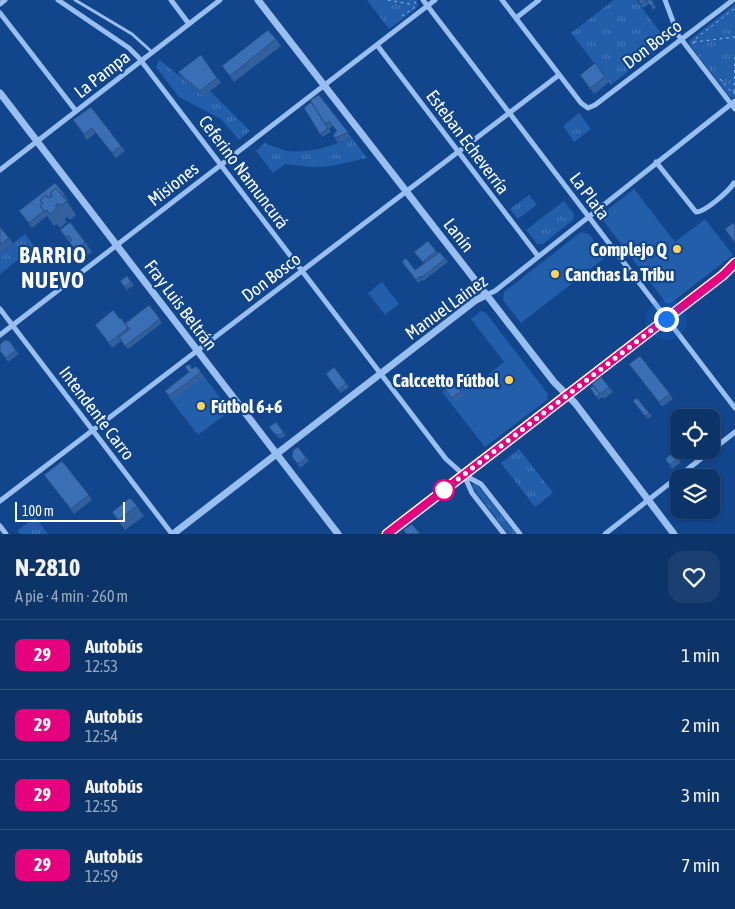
<!DOCTYPE html>
<html lang="es">
<meta charset="utf-8">
<style>
:root{--surface:#0d3469;--page:#1b3f71;--text:#f1f3f6;--muted:#9aaac0;--line:#2d4f7d}
body{margin:0;font-family:"Asap Condensed",sans-serif;background:var(--page);color:var(--text);height:100vh;display:flex;flex-direction:column;font-size:19px;white-space:nowrap}
*{box-sizing:border-box;margin:0}
p{font-size:16px;color:var(--muted)}
.icon{flex:none;width:28px;height:28px;fill:none;stroke:currentColor;stroke-width:2;stroke-linecap:round;stroke-linejoin:round}
.map{position:relative;height:534px;overflow:hidden}
.drawer{display:flex;flex-direction:column;background:var(--surface);flex:1}
.drawer>*{flex:none}
.badge{padding:0 10px;border-radius:8px;font-size:18px;line-height:32px}
.fabs{position:absolute;left:670px;top:409px;display:grid;gap:10px}
.fabs a{display:grid;place-items:center;width:50px;height:50px;border-radius:10px;background:var(--surface);box-shadow:0 1px 4px #0004,0 0 0 1px var(--line);font-size:25px}
.scale{position:absolute;left:15px;bottom:12px;width:110px;box-sizing:border-box;padding-left:5px;border:2px solid #fff;border-top:0;font-size:14px;line-height:18px;white-space:nowrap;color:#fff;-webkit-text-stroke:4px #11458c;paint-order:stroke}
.you{position:absolute;width:25px;height:25px;margin:-12px;border:4px solid #fff;border-radius:50%;background:#1a73e8;box-shadow:0 0 0 8px #1a73e833}
.map>.badge{position:absolute;translate:-50% -50%;box-shadow:0 0 0 2px #fff}
.round{display:grid;place-items:center;flex:none;width:52px;height:52px;border-radius:15px;background:var(--page)}
.head{display:flex;align-items:center;justify-content:space-between;height:85px;padding:0 15px}
h1{font-size:24px;font-weight:700;line-height:38px}
ul{padding:0;list-style:none}
li{display:flex;align-items:center;gap:15px;height:70px;padding:0 15px;border-top:1px solid var(--line)}
li div{flex:1}
li b{display:block;font-size:19px}
li em{font-style:normal}
li .badge{min-width:55px;font-weight:700;text-align:center}
.map>svg:first-child{display:block}
.grass{fill:url(#grass-tufts)}
.pitch{fill:#235eab}
.lines{fill:none;stroke-linecap:round;stroke-linejoin:round}
.path{stroke:#99bff1;stroke-width:1;stroke-dasharray:2.5 4;stroke-linecap:butt}
.service{stroke:#99bff1;stroke-width:3}
.minor{stroke:#99bff1;stroke-width:5}
.tertiary{stroke:#99bff1;stroke-width:7}
.wall{fill:#325f9d}
.building{fill:#3a6fb6;stroke:#294e7f}
.line-casing{stroke:#fff;stroke-width:11}
.line{stroke:#e6007e;stroke-width:8}
.walk{stroke:#fff;stroke-width:5;stroke-dasharray:0 9}
.poi-dot{fill:#ffd259;stroke:#11458c;stroke-width:2}
.stop-dot{fill:#fff;stroke:#e6007e;stroke-width:2.5}
.labels{text-anchor:middle;dominant-baseline:central;stroke-width:4.5;stroke-linejoin:round;paint-order:stroke}
.street-label{font-size:18px;fill:#fff;stroke:#11458c}
.poi-label{font-size:18px;font-weight:bold;fill:#fff;stroke:#11458c;text-anchor:end}
.district-label{font-size:22px;font-weight:bold;letter-spacing:1px;fill:#fff;stroke:#11458c}
</style>
<div class="map">
<svg width="735" height="534" viewBox="0 0 735 534">
<defs>
<pattern id="grass-tufts" width="24" height="20" patternUnits="userSpaceOnUse" patternTransform="scale(1.25)"><rect width="24" height="20" fill="#235eab"/><path d="M3 7l-1-3M5 7V3M7 7l1-3M15 17l-1-3M17 17v-4M19 17l1-3" fill="none" stroke="#4476b8"/></pattern>
</defs>
<rect width="100%" height="100%" fill="#11458c"/>
<path class="grass" d="M367,0h50l1,4 -2,5 -27,20z
M614,0h22l31,41 -56,44 -40,-52z
M735,4v93l-2,1 -4,-2 -39,-51 -1,-4z
M160,60l43,36 7,-5 40,40 -11,9 -18,-21 -42,-22 -23,-30 2,-5z
M579,113l12,16 -17,13 -11,-16z
M351,137l16,21 -36,8 -18,1 -28,-3 -12,9 -17,-22 9,-8c8,3 16,7 23,8 24,2 42,-4 63,-14z
M529,195l8,10 -19,14 -8,-10z
M564,201l10,13 -1,6 -30,24h-6l-11,-14z
M25,234l10,13 -35,27v-21z
M519,449l34,44 -18,14 -34,-44z
M474,483l3,1 39,50h-8l-35,-46 -1,-2z
M35,517l13,17h-28l-3,-3z"/>
<path class="pitch" d="M634,189l41,53 30,-23 28,36 -62,48h-5l-64,-84v-5z
M581,232l8,2 17,23 -85,66 -18,-23 1,-8z
M382,282l17,22 -14,11 -17,-22z
M481,311l5,2 62,81 -1,6 -62,47 -43,-55 19,-14 9,11 34,-27 -33,-43z
M192,370l8,1 30,40 -32,24 -30,-39 24,-19 -4,-4z"/>
<g class="lines">
<path class="path" d="M388,0l26,5
M402,16l13,-9 1,-4 -3,-3
M694,42l41,-5
M693,44l1,-4 41,-32
M720,79l12,14h3
M734,92l1,-39"/>
<path class="service" d="M75,0l57,34 20,18"/>
<path class="minor" d="M58,0l71,48 10,10 307,401 18,16 17,9 39,50
M171,0l18,24
M423,0l312,408
M502,0l79,103 7,5 7,-3 138,-105
M665,0l13,35 57,74
M0,4l5,-4
M0,13l76,98
M516,18l23,-18
M377,45l161,211
M656,162l40,50c9,0 32,-20 38,-29
M0,170l220,-170
M486,295l9,-4 240,-190
M0,309l172,225
M0,335l435,-335
M464,475l8,18 32,41
M0,501l559,-426
M0,526l6,8
M605,534l130,-102"/>
<path class="tertiary" d="M258,0l296,382 21,21 99,131
M0,93l338,441
M173,534l303,-234 10,-5
M387,534l336,-259 12,-12"/>
</g>
<path class="wall" d="M637,0h17l-2,1 4,6 -3,3 -4,-6 -6,4z
M276,39l5,7 -47,36 -12,-16z
M201,55l20,28 -18,13 -21,-18 -4,-6z
M595,63l14,19 -15,12 -14,-19z
M319,95l32,42 -13,6 -5,-8 4,-3 -4,-6 -4,3v-1l2,4 -9,5 -18,-29 7,-6z
M91,107l34,44 -9,7 -20,-25 -9,7 -14,-20z
M55,183l13,17 -1,1 9,14 -6,5 -3,-3 -2,3 2,2 -7,6 -3,-4 -3,2 -7,-10 -15,12 -13,-17z
M0,227l13,16 -13,10z
M60,230l25,12 7,10 -10,7z
M428,241l10,12 2,-1 8,10 -25,19 -1,-1 -4,3 -16,-21 13,8 9,-6 -10,-12z
M127,276l7,9 -7,5 -7,-9z
M149,305l13,18 -34,26 -7,-8 -9,7 -17,-23 25,-6 5,4z
M9,341l10,13 -11,8 -8,-11z
M196,366l8,11 -32,24 -7,-10z
M334,367l15,20 -8,6 -15,-19z
M633,369l37,25 3,5 -11,8z
M601,377l12,15 -9,7 -2,-2 -3,3 -9,-12z
M452,379l12,16 -9,7 -12,-16z
M637,398l15,18 -4,3 -15,-18z
M276,422l10,13 -4,3h-4l-9,-11z
M298,447l11,14 -9,7 -8,-11z
M674,452l7,10 -9,7 -7,-10z
M48,480l41,15 3,5 -18,14z
M137,506l7,10 -19,14 -13,-18z"/>
<path class="building" d="M638,0h13l3,4 -3,2 -5,-6 -5,4z
M268,30l8,9 -46,37 -8,-10z
M201,55l16,23 -17,13 -22,-19z
M595,63l10,14 -15,11 -10,-13z
M319,95l29,37 -13,6 -2,-3 4,-4 -8,-10 -4,3 -15,-24z
M311,102l17,26 -8,6 -16,-26z
M91,107l30,39 -9,7 -20,-25 -8,6 -11,-14z
M55,183l10,12 -2,1 -7,-8 -6,5 2,3 -4,2 -2,-3 -6,5 2,4 -2,2 4,5 -15,12 -10,-12z
M56,188l11,13 -7,5 -2,-3 -3,3 2,2 -7,6 -3,-4 -2,2 -5,-6 3,-3 -3,-3 6,-5 2,3 4,-2 -2,-3z
M70,222l15,20 -10,7 -6,-7 3,-2 -4,-5 -2,2 -6,-7z
M733,223l2,3v17l-10,-14z
M0,227l9,11 -9,7z
M428,241l8,10 -13,11 -9,-10z
M440,252l5,7 -24,19 -1,-2 -4,4 -14,-18 4,-4 9,12z
M127,276l4,6 -6,5 -5,-6z
M149,305l11,14 -35,27 -6,-9 11,-8 -5,-5z
M113,310l7,9 1,-1 7,10 -19,15 -14,-18z
M5,340l4,1 7,9 -10,8 -6,-7v-7z
M640,356l30,38 -11,8 -30,-38z
M189,364l3,5 4,-3 5,6 -32,24 -4,-5 24,-19 -4,-5z
M334,367l12,16 -8,7 -12,-16z
M601,377l8,10 -9,7 -8,-10z
M452,379l9,12 -9,7 -9,-12z
M593,386l7,8 -4,3 -6,-9z
M637,398l12,15 -4,3 -12,-15z
M276,422l7,10 -3,3 -5,-1 -6,-7z
M298,447l8,11 -8,6 -6,-7 1,-7z
M674,452l5,6 -9,7 -5,-6z
M62,461l27,34 -18,14 -27,-34z
M130,498l7,8 -19,14 -6,-8z
M412,524l8,10h-13l-4,-4z"/>
<g class="lines">
<defs>
<path id="line" d="M387,534l336,-259 12,-12"/>
</defs>
<use href="#line" class="line-casing"/>
<use href="#line" class="line"/>
<path class="walk" d="M444,490l222,-171"/>
</g>
<g class="poi-dot">
<circle cx="677" cy="249" r="5"/>
<circle cx="555" cy="274" r="5"/>
<circle cx="509" cy="380" r="5"/>
<circle cx="201" cy="406" r="5"/>
</g>
<circle class="stop-dot" cx="444" cy="490" r="10"/>
<g class="labels">
<g class="street-label">
<text transform="translate(652 44) rotate(-37)">Don Bosco</text>
<text transform="translate(102 74) rotate(-38)">La Pampa</text>
<text transform="translate(468 142) rotate(53)">Esteban Echeverría</text>
<text transform="translate(244 172) rotate(53)">Ceferino Namuncurá</text>
<text transform="translate(173 184) rotate(-38)">Misiones</text>
<text transform="translate(590 196) rotate(53)">La Plata</text>
<text transform="translate(459 235) rotate(52)">Lanín</text>
<text transform="translate(271 277) rotate(-37)">Don Bosco</text>
<text transform="translate(181 305) rotate(53)">Fray Luis Beltrán</text>
<text transform="translate(446 307) rotate(-36)">Manuel Lainez</text>
<text transform="translate(97 413) rotate(53)">Intendente Carro</text>
</g>
<g class="poi-label">
<text x="667" y="249">Complejo Q</text>
<text x="565" y="274" text-anchor="start">Canchas La Tribu</text>
<text x="499" y="380">Calccetto Fútbol</text>
<text x="211" y="406" text-anchor="start">Fútbol 6+6</text>
</g>
<g class="district-label">
<text x="53" y="255">BARRIO<tspan x="53" dy="25">NUEVO</tspan></text>
</g>
</g>
</svg>
<div class="fabs">
<a><svg class="icon" aria-label="locate" viewBox="0 0 24 24"><circle cx="12" cy="12" r="6"/><path d="M12 2v4M12 18v4M2 12h4M18 12h4"/></svg></a>
<a><svg class="icon" aria-label="layers" viewBox="0 0 24 24"><path d="M12 4l9 5-9 5-9-5zM3 14l9 5 9-5"/></svg></a>
</div>
<div class="scale">100 m</div>
<div class="you" style="left:666px;top:319px"></div>
</div>
<section class="drawer">
<div class="head"><div><h1>N-2810</h1><p>A pie · 4 min · 260 m</p></div><a class="round"><svg class="icon" aria-label="heart" viewBox="0 0 24 24"><path d="M12 20l-8-8c-3-5 5-10 8-4 3-6 11-1 8 4z"/></svg></a></div>
<ul>
<li><span class="badge" style="background:#e6007e;color:#fff">29</span><div><b>Autobús</b><p>12:53</p></div><em>1 min</em></li>
<li><span class="badge" style="background:#e6007e;color:#fff">29</span><div><b>Autobús</b><p>12:54</p></div><em>2 min</em></li>
<li><span class="badge" style="background:#e6007e;color:#fff">29</span><div><b>Autobús</b><p>12:55</p></div><em>3 min</em></li>
<li><span class="badge" style="background:#e6007e;color:#fff">29</span><div><b>Autobús</b><p>12:59</p></div><em>7 min</em></li>
</ul>
</section>
